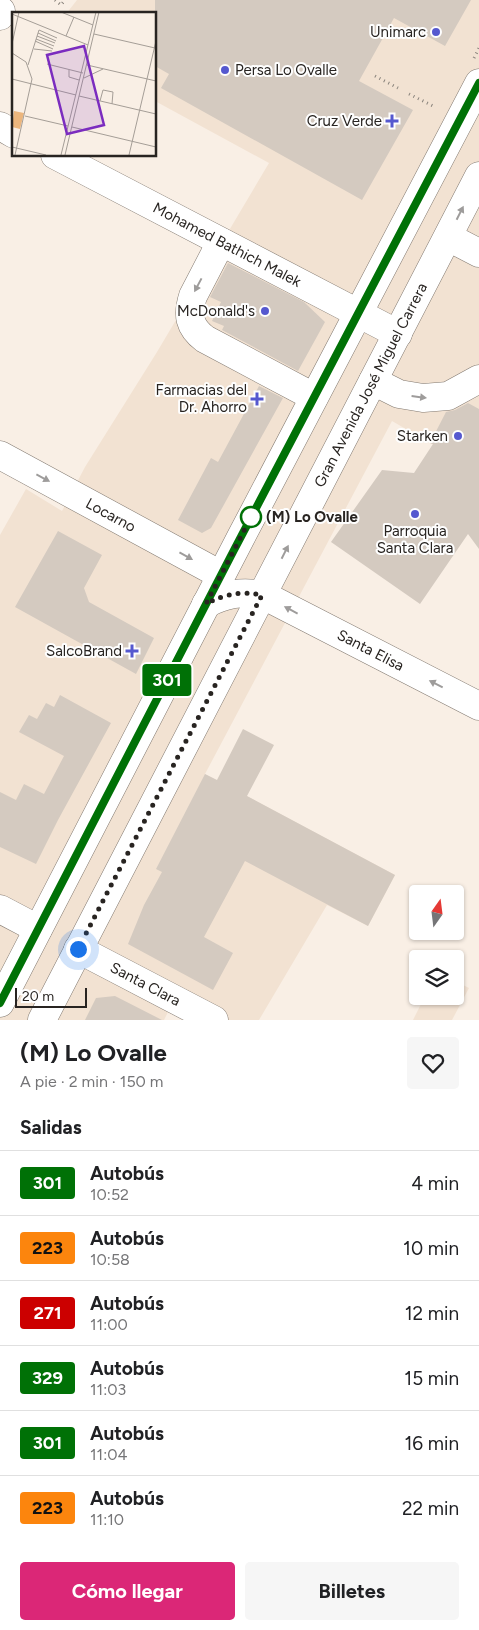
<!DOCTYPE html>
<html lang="es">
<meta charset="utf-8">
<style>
:root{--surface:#fff;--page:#f6f6f6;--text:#202124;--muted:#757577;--line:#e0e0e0;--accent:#db2777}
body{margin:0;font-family:Figtree,sans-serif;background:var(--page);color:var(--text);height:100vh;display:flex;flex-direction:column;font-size:19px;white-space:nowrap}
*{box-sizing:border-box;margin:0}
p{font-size:16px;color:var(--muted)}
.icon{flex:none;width:28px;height:28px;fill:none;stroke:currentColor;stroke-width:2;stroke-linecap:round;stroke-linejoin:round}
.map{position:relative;height:1020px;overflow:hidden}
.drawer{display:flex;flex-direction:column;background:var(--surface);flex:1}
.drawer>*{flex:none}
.badge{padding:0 10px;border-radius:4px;font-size:18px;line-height:32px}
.needle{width:32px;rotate:14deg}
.buttons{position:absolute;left:409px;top:885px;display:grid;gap:10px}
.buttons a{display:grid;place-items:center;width:55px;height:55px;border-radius:5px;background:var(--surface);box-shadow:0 1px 4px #0004;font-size:25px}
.scale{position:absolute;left:15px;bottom:12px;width:72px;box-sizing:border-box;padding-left:5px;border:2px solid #282421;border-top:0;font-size:14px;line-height:18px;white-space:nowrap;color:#282421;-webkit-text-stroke:4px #fefefe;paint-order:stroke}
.you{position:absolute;width:25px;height:25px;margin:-12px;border:4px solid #fff;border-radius:50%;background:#1a73e8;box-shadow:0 0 0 8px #1a73e833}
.map>.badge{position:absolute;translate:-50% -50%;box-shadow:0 0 0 2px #fff}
h2{padding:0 20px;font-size:19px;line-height:45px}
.round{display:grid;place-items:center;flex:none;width:52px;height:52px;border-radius:5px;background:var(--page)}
.summary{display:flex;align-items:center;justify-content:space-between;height:85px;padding:0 20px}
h1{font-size:24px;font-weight:700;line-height:38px}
.primary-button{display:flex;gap:10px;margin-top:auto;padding:10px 20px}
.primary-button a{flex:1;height:58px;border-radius:5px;background:var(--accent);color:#fff;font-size:20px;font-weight:700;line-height:58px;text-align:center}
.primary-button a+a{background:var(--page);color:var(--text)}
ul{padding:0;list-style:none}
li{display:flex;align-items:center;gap:15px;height:65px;padding:0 20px;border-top:1px solid var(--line)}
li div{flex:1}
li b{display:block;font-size:19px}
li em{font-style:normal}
li .badge{min-width:55px;font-weight:700;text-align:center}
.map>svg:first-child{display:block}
.built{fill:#f2e2d2}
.building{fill:#d4cac0}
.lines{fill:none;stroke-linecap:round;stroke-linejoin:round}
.minor-casing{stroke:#827970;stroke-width:29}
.major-casing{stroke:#827970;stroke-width:29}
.path{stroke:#88827b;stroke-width:3;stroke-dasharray:1 4;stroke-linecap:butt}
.minor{stroke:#fff;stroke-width:28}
.major{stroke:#fff;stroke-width:28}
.oneway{fill:#9e9c9b}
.line-casing{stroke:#fff;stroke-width:11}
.line{stroke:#007106;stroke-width:8}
.walk{stroke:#282421;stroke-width:5;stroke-dasharray:0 9}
.poi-dot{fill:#5558cf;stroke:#fefefe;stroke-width:2}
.stop-dot{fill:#fff;stroke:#007106;stroke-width:2.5}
.labels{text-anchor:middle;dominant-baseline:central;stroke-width:4;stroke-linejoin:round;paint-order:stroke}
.poi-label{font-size:15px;fill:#282421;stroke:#fefefe;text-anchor:end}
.street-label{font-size:15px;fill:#282421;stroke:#fefefe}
.stop-label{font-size:15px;font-weight:bold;fill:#282421;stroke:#fefefe;text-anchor:start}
.inset-road{fill:none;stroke:#a59e97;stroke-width:1}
.view{fill:#7b2cbf;fill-opacity:0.15;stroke:#7b2cbf;stroke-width:2.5}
.inset-edge{fill:none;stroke:#282421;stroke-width:2.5}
</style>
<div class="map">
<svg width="479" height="1020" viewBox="0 0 479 1020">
<rect width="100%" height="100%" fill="#f9efe5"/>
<path class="built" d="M77,0h402v468l-49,-25 -38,-22 -187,353 190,101 -27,51 -41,-21 -68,115h-63l-26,-12 -6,12h-164v-485l26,-46 36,22 23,-44 72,-115 112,-189 -114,-62v-87h-89z
M455,981l14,7 -17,32h-39l12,-24h30z"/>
<path class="building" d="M155,0h316l-26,46 -51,-28 -35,63 54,29 -51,90 -201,-112 8,-14 -14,-8z
M228,263l76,39 21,20 -27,49 -76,-41 2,-4 -12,-5 9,-19 -11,-5z
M259,386l24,12 -72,130 -9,5 -24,-13 33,-62 7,4z
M468,403l11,6v140l-11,-15 -48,70 -89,-62 51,-72 32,3 19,-29 -3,-1 16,-31 9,-2z
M58,531l44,24 -18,33 5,14 65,36 -18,36 -121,-67z
M60,695l51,28 -53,97 -22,44 -36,-17v-55l16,8 8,-16 20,10 20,-38 -45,-24 10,-17 8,4 9,-16 8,4z
M243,729l31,16 -27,51 148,79 -27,51 -123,-65 -41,76 29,16 -20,37 -85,-46 16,-39 18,-33 -6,-3 49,-95 12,6z
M115,996l47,24h-77l11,-22z"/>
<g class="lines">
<defs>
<g id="minor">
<path d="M0,16l1,-5"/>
<path d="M0,126l14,8"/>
<path id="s1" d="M55,155l343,179"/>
<path d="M448,237l31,16"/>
<path d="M221,242l-28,54c-6,19 -4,31 12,43l109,58"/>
<path d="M373,381l26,13 24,4 25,-2 31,-17"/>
<path id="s2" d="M0,455l221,120"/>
<path id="s3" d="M263,595l216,111"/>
<path d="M0,909l38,20"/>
<path id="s4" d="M78,949l136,71"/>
</g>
<g id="major">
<path d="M206,604c19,-10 35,-13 57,-9"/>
<path d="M0,1003l240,-464 239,-456"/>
<path id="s5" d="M42,1020l437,-844"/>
</g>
</defs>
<use href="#minor" class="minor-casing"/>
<use href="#major" class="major-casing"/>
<path class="path" d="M55,0l6,5 4,-5
M474,58l5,-10
M375,76l23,12
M409,94l24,12"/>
<use href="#minor" class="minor"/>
<use href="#major" class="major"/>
</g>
<defs><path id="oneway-solid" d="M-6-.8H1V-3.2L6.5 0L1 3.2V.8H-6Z" transform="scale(1.25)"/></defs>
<g class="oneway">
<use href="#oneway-solid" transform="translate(460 213) rotate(-63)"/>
<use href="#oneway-solid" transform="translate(198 285) rotate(118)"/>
<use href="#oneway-solid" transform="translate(419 397) rotate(7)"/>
<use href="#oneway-solid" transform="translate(43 478) rotate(28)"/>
<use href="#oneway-solid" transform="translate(285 552) rotate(-63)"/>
<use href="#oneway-solid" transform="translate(186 556) rotate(29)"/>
<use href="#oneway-solid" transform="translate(291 610) rotate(-152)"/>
<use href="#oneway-solid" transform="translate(436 684) rotate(-153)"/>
</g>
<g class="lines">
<defs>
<path id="line" d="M0,1003l234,-453 245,-467"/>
</defs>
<use href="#line" class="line-casing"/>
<use href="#line" class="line"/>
<path class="walk" d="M78,949l184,-354c-21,-4 -37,-1 -56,9l45,-87"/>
</g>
<g class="poi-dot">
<circle cx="436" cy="32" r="5"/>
<circle cx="225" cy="70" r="5"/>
<path d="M389.5 113.5h5v5h5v5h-5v5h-5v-5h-5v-5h5z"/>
<circle cx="265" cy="311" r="5"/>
<path d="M254.5 391.5h5v5h5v5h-5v5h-5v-5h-5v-5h5z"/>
<circle cx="458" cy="436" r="5"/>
<circle cx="415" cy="514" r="5"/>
<path d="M129.5 643.5h5v5h5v5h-5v5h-5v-5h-5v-5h5z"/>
</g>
<circle class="stop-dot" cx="251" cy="517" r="10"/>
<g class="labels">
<g class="poi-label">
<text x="426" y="32">Unimarc</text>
<text x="235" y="70" text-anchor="start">Persa Lo Ovalle</text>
<text x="382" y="121">Cruz Verde</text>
<text x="255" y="311">McDonald's</text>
<text x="247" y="390">Farmacias del<tspan x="247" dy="17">Dr. Ahorro</tspan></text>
<text x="448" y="436">Starken</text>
<text x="415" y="531" text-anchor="middle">Parroquia<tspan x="415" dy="17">Santa Clara</tspan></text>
<text x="122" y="651">SalcoBrand</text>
</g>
<g class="street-label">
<text stroke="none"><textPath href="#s1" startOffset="194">Mohamed Bathich Malek</textPath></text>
<text stroke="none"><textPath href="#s5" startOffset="715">Gran Avenida José Miguel Carrera</textPath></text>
<text stroke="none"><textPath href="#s2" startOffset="126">Locarno</textPath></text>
<text stroke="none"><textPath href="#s3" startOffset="121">Santa Elisa</textPath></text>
<text stroke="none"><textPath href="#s4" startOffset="76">Santa Clara</textPath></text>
</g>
<g class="stop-label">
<text x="266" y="517">(M) Lo Ovalle</text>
</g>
</g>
<g transform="translate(12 12)">
<rect width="144" height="144" fill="#f9efe5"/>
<path d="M2,99l10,2 -4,16 -8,-2z" fill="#ecb67d"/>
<path class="inset-road" d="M49,0l32,13M0,2l76,31M26,21l18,8M82,22l61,14M25,24l18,7M54,24l8,-19M24,27l18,7M23,29l18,8M0,32l7,-32M22,37l18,2M0,41l14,9 6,17 -17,76M35,52l36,9M16,53l11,-35 18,8M75,53l69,16M57,58v7l10,3M72,66l19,-9M0,67l64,16M67,84l77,18M88,89l3,-11 10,2 -1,12M13,104l43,10M60,115l84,20M0,135l34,8M49,143l35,-143M53,143l34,-143M117,143l27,-114"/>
<path class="view" d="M72,34l20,79 -37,9 -20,-79z"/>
<rect width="144" height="144" class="inset-edge"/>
</g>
</svg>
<div class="buttons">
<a><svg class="needle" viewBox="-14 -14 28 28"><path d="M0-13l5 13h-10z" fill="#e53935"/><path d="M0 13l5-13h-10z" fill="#757577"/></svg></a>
<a><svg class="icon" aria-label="layers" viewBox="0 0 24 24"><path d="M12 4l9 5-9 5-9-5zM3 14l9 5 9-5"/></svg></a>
</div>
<div class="scale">20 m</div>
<div class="you" style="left:78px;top:949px"></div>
<b class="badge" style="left:167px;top:680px;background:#007106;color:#fff">301</b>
</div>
<section class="drawer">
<div class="summary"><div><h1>(M) Lo Ovalle</h1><p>A pie · 2 min · 150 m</p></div><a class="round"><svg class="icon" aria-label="heart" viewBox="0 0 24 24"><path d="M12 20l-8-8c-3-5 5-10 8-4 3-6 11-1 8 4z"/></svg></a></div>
<h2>Salidas</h2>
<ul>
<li><span class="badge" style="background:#007106;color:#fff">301</span><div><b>Autobús</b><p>10:52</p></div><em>4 min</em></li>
<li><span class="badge" style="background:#fc850d;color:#111">223</span><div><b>Autobús</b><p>10:58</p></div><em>10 min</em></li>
<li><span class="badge" style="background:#c00;color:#fff">271</span><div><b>Autobús</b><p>11:00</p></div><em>12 min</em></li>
<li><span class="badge" style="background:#007106;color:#fff">329</span><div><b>Autobús</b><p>11:03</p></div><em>15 min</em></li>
<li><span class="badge" style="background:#007106;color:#fff">301</span><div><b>Autobús</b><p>11:04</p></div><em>16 min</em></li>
<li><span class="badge" style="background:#fc850d;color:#111">223</span><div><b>Autobús</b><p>11:10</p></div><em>22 min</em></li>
</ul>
<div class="primary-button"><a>Cómo llegar</a><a>Billetes</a></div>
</section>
